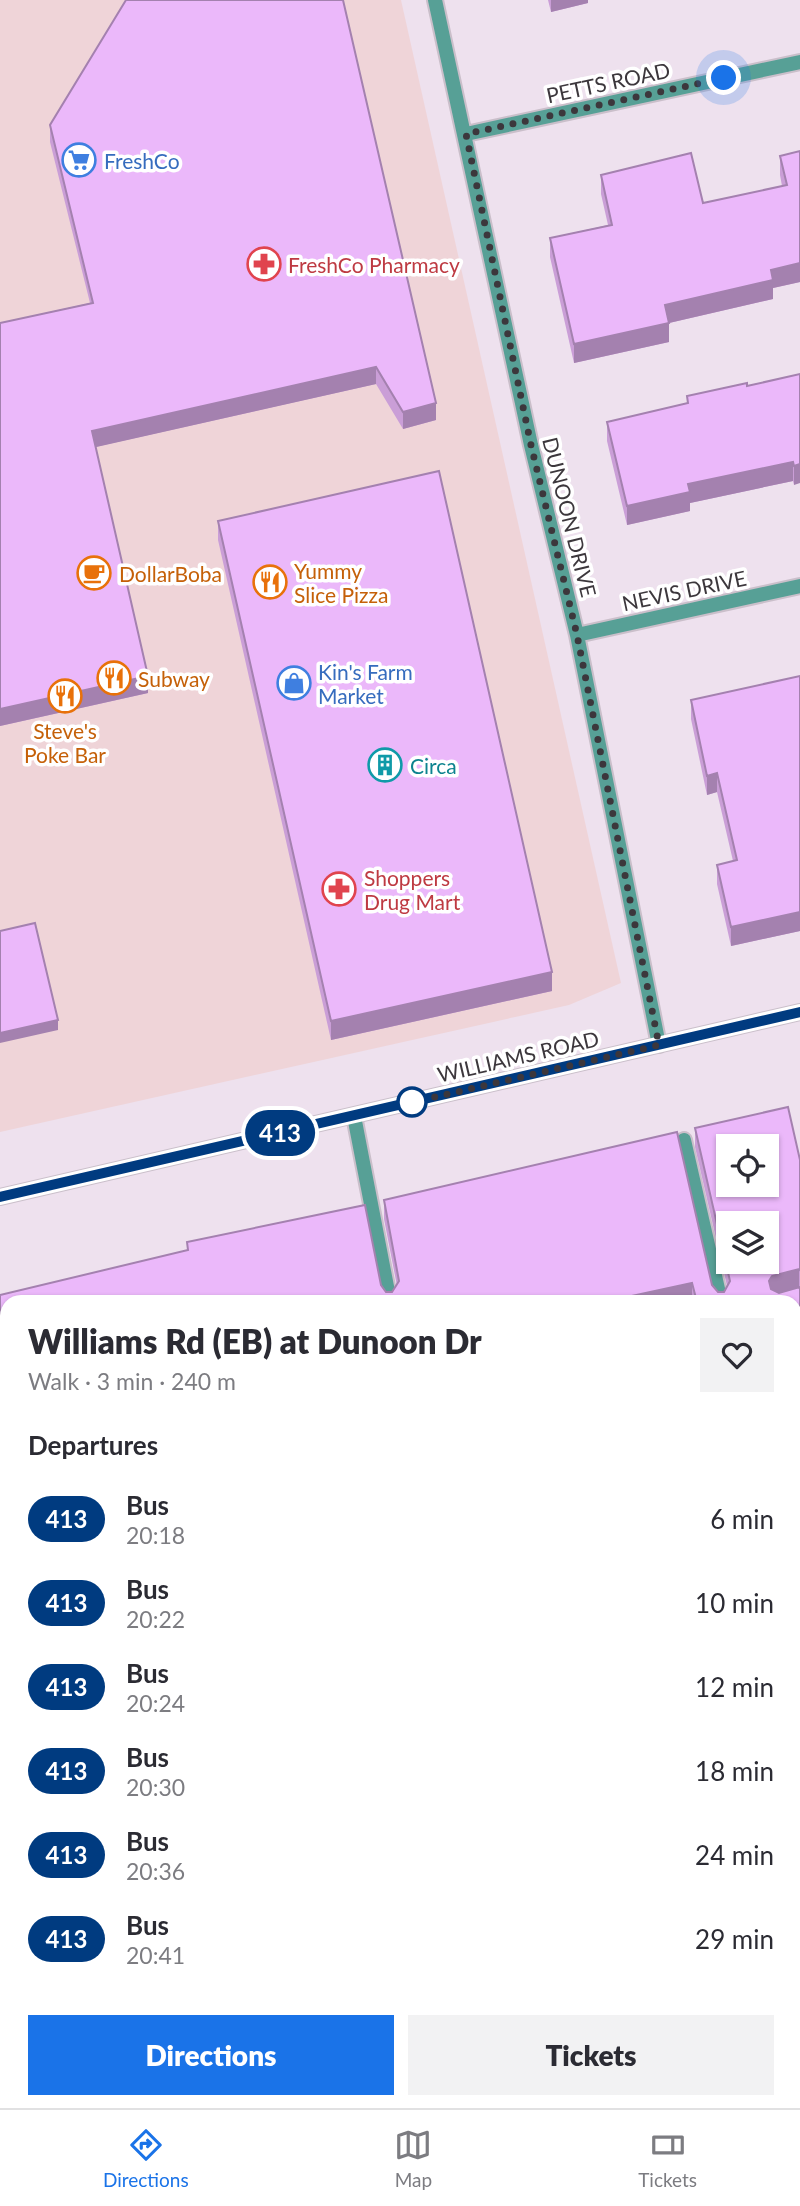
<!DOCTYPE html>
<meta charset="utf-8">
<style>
:root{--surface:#fff;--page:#f2f2f3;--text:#2b2b33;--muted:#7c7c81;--line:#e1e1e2;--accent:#1a73e8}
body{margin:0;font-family:Lato,sans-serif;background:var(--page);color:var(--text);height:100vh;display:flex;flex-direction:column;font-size:26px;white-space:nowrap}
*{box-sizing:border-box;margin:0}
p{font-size:23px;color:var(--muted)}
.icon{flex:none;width:38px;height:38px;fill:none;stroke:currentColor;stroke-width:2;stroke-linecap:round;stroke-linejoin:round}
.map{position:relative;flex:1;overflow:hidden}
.side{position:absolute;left:0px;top:1295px;width:802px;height:814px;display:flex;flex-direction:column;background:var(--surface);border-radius:21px 21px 0 0;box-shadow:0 2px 5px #0004}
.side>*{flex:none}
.badge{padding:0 14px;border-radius:23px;font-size:24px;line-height:46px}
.fabs{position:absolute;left:716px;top:1134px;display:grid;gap:14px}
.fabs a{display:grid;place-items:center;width:63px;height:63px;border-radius:0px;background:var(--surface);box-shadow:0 2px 5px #0004;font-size:35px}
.you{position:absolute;width:35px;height:35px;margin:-18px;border:5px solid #fff;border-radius:50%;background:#1a73e8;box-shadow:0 0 0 10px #1a73e833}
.map>.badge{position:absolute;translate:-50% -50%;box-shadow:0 0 0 4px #fff}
h2{padding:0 28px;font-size:26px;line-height:63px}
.round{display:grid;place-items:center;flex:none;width:74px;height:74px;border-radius:0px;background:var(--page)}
.headline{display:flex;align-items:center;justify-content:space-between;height:119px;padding:0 28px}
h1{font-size:33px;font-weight:800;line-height:52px}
.action{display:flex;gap:14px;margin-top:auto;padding:14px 28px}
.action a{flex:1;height:80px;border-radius:0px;background:var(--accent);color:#fff;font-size:28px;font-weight:800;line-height:80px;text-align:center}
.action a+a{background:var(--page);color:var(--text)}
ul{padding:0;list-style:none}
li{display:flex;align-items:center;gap:21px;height:84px;padding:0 28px}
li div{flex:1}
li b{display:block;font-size:26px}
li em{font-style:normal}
li .badge{min-width:77px;font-weight:700;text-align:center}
.tabs{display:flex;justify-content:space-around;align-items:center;height:98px;border-top:2px solid var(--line);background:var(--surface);font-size:19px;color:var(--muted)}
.tabs a{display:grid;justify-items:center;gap:4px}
.tabs .current{color:var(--accent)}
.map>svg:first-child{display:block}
.commercial{fill:#efd4d8}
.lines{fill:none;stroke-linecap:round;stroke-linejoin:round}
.street-casing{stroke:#cabfca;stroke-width:18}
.secondary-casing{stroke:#cabfca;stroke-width:18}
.street{stroke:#57a096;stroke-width:14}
.secondary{stroke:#05796f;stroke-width:14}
.wall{fill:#ca9ed7}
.shaded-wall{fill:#a481af}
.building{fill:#ebb8fa;stroke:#a481af;stroke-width:2;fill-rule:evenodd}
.line-casing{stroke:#fff;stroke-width:16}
.line{stroke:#003b80;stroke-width:10}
.walk{stroke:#3c373c;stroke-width:7;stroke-dasharray:0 12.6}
.stop-dot{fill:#fff;stroke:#003b80;stroke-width:3.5}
.labels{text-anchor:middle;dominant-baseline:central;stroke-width:7;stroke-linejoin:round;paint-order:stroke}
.street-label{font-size:21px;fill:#3c373c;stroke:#fff}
.shop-label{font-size:21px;fill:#366cbe;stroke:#fff;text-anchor:start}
.health-label{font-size:21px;fill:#be3a42;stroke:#fff;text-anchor:start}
.food-label{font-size:21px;fill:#c56008;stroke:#fff;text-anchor:start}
.culture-label{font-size:21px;fill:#0d838f;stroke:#fff;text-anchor:start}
</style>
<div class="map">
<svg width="800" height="2108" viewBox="0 0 800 2108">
<rect width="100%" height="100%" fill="#eee1ee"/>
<path class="commercial" d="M0,0h401l220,983 -52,22 -569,127z"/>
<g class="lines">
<defs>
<path id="street" d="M435,0l96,445 46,190 82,410
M466,134l334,-72
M577,635l223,-49
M354,1116l36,186
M684,1140l37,162
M0,1372l7,30
M0,1633l7,-2
M794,1634l6,-2
M185,2102l2,6
M534,2102l2,6"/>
<path id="secondary" d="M0,1197l800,-185"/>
</defs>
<use href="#street" class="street-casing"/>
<use href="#secondary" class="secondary-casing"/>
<use href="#street" class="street"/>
<use href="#secondary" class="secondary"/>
</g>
<path class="wall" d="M126,0l310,420 -33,9 -27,-45 -281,63 53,246 -148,33v-403l90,-20 -40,-161v-17z
M548,0h40v3l-37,9z
M800,151v131l-27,6v11l-104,24v19l-95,21 -24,-106v-19l58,-13 -7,-31v-19l102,28 79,-17 -2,-11v-19z
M800,374l-6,111 -1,-4 -103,22v8l-63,14 -20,-84v-19l80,-19v-7l60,-10z
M218,521l334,470 -221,49 -113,-500z
M800,676v255l-69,15 -14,-62v-19l16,-4 -16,-69 -10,3 -16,-76v-19z
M695,1128l105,32v208l-4,1 4,186 -6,1v-254h-787v64l-5,-3 -2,-68 187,-44v-9l194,43 5,7h6l5,-6 -13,-67v-19l328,85 6,7h6l3,-6 -32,-139z
M312,2102h98l1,6h-98z"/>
<path class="shaded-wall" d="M551,0h37v3l-37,9z
M800,263v19l-27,6v11l-104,24v19l-95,21v-19l91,-39 106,-35z
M376,367v17l-284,64v-17z
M436,403v17l-33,9v-17z
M793,462v19l-103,22v8l-63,14v-19l61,-22z
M800,464v19l-6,2v-19z
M148,676v17l-148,33v-17z
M717,773v19l-10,3v-19z
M800,912v19l-69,15v-19z
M552,972v19l-221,49v-19z
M58,1020v10l-58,13v-10z
M799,1269v19l-27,7 -3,-14 3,-5z
M692,1283v18l-88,1z
M0,1344h2v19h-2z
M800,1349v19l-6,2v-19z
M7,1470v19l-7,2v-19z
M800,1536v19l-6,1v-19z
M800,1761v18l-6,1v-18z
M6,2013v18l-6,3v-19z"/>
<path class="building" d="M126,0h217l93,403 -33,9 -27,-45 -284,64 56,245 -148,33v-386l93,-20 -43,-178z
M800,151v112l-29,7 2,10 -108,25 4,18 -95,21 -24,-106 62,-13 -11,-50 90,-22 12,50 84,-18 -7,-29z
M800,374v90l-6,2 -1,-4 -105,22 2,8 -63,14 -20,-84 81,-19 -1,-7 60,-13v3z
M439,471l113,501 -221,49 -113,-500z
M800,676v236l-69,15 -14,-62 20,-5 -20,-87 -10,3 -16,-76z
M35,923l23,97 -58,13v-102z
M788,1107l12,53v110l-1,-1 -27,7 -3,5 2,8 8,4 21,-6v62l-6,2v-49h-97l-5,-19 -88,19h-597v45l-5,-3h-2v-49l188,-45 -1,-8 178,-37 16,80 5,7h6l7,-11 -15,-81 293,-68 35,153 6,7h6l6,-11 -35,-153zM728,1146h38v39h-38zM728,1223h38v39h-38z
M794,1362l6,26v148l-6,1z
M0,1389l7,2v79l-7,2z
M7,1633v380l-7,2v-381z
M800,1719v42l-6,1v-42z
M0,2032h7v70h144l2,6h-153z
M316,2102h94l1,6h-93z
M645,2102h78l2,6h-79z"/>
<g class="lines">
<defs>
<path id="line" d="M0,1197l800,-185"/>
</defs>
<use href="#line" class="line-casing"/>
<use href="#line" class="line"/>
<path class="walk" d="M412,1102l-7,2 254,-59 -82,-410 -46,-190 -65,-311 258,-56"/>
</g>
<defs>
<symbol id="supermarket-ring" viewBox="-11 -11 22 22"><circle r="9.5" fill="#fff" stroke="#3f7fe0" stroke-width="1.5"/><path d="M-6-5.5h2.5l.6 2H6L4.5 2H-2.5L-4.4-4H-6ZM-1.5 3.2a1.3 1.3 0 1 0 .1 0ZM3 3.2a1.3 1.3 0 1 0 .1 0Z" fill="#3f7fe0"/></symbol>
<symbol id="pharmacy-ring" viewBox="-11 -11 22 22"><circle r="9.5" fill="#fff" stroke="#e0444e" stroke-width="1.5"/><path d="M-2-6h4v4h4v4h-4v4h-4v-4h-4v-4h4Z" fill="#e0444e"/></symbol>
<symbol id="cafe-ring" viewBox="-11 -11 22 22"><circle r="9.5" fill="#fff" stroke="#e8710a" stroke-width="1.5"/><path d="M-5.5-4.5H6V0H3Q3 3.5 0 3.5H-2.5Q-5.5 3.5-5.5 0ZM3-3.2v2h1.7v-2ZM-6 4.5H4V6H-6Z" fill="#e8710a"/></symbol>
<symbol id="restaurant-ring" viewBox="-11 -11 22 22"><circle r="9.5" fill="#fff" stroke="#e8710a" stroke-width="1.5"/><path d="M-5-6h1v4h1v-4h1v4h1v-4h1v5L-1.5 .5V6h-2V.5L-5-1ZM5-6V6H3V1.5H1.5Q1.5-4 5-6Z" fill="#e8710a"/></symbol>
<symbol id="shop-ring" viewBox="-11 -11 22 22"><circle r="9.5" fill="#fff" stroke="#3f7fe0" stroke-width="1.5"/><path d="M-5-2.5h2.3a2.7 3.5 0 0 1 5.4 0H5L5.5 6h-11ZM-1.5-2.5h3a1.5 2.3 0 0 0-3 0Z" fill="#3f7fe0"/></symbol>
<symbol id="building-ring" viewBox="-11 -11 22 22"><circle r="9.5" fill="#fff" stroke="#0f9aa8" stroke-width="1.5"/><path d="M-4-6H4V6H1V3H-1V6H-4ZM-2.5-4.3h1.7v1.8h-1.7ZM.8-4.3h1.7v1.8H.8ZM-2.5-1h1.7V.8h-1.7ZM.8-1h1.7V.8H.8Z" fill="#0f9aa8"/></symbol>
</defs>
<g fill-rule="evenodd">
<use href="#supermarket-ring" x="60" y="141" width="38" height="38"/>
<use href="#pharmacy-ring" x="245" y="245" width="38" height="38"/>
<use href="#cafe-ring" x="75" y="554" width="38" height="38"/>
<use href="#restaurant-ring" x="251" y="563" width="38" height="38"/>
<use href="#restaurant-ring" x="95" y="659" width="38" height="38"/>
<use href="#shop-ring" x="275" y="664" width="38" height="38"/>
<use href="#restaurant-ring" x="46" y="677" width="38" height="38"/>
<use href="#building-ring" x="366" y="746" width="38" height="38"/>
<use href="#pharmacy-ring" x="320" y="870" width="38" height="38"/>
</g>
<circle class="stop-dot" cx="412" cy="1102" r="14"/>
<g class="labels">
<g class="street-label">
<text transform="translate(608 82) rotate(-12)">PETTS ROAD</text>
<text transform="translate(570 517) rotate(76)">DUNOON DRIVE</text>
<text transform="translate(684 590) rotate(-12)">NEVIS DRIVE</text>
<text transform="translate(518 1056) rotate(-13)">WILLIAMS ROAD</text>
</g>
<g class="shop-label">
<text x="104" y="160">FreshCo</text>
<text x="318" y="671">Kin's Farm<tspan x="318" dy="24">Market</tspan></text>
</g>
<g class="health-label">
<text x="288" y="264">FreshCo Pharmacy</text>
<text x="364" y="877">Shoppers<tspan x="364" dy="24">Drug Mart</tspan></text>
</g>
<g class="food-label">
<text x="294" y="570">Yummy<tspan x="294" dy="24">Slice Pizza</tspan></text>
<text x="119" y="573">DollarBoba</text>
<text x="138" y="678">Subway</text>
<text x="65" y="730" text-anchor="middle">Steve's<tspan x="65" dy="24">Poke Bar</tspan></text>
</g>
<g class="culture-label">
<text x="410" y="765">Circa</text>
</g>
</g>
</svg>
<div class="fabs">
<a><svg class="icon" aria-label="locate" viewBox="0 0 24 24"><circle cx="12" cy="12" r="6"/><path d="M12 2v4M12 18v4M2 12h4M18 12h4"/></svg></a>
<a><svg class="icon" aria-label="layers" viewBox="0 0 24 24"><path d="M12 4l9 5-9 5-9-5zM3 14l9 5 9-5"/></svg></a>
</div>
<div class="you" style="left:724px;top:78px"></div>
<b class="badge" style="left:280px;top:1133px;background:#003b80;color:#fff">413</b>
<section class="side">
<div class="headline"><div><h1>Williams Rd (EB) at Dunoon Dr</h1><p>Walk · 3 min · 240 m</p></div><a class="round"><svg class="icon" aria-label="heart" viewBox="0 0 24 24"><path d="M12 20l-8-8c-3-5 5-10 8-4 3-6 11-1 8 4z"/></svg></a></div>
<h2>Departures</h2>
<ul>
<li><span class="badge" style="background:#003b80;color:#fff">413</span><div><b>Bus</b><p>20:18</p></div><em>6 min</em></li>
<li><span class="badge" style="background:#003b80;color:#fff">413</span><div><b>Bus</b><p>20:22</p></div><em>10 min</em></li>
<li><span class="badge" style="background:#003b80;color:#fff">413</span><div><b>Bus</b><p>20:24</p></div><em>12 min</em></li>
<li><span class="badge" style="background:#003b80;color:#fff">413</span><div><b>Bus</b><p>20:30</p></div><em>18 min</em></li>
<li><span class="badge" style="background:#003b80;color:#fff">413</span><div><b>Bus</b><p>20:36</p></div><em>24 min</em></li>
<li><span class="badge" style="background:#003b80;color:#fff">413</span><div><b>Bus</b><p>20:41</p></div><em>29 min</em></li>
</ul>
<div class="action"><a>Directions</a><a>Tickets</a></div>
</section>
</div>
<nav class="tabs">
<a class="current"><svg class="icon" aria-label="directions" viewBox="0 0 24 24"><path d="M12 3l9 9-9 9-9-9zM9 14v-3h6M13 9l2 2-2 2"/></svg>Directions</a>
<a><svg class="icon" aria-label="map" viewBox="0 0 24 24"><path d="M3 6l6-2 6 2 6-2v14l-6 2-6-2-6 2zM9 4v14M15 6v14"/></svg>Map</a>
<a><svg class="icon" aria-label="tickets" viewBox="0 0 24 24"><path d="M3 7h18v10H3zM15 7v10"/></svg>Tickets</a>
</nav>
